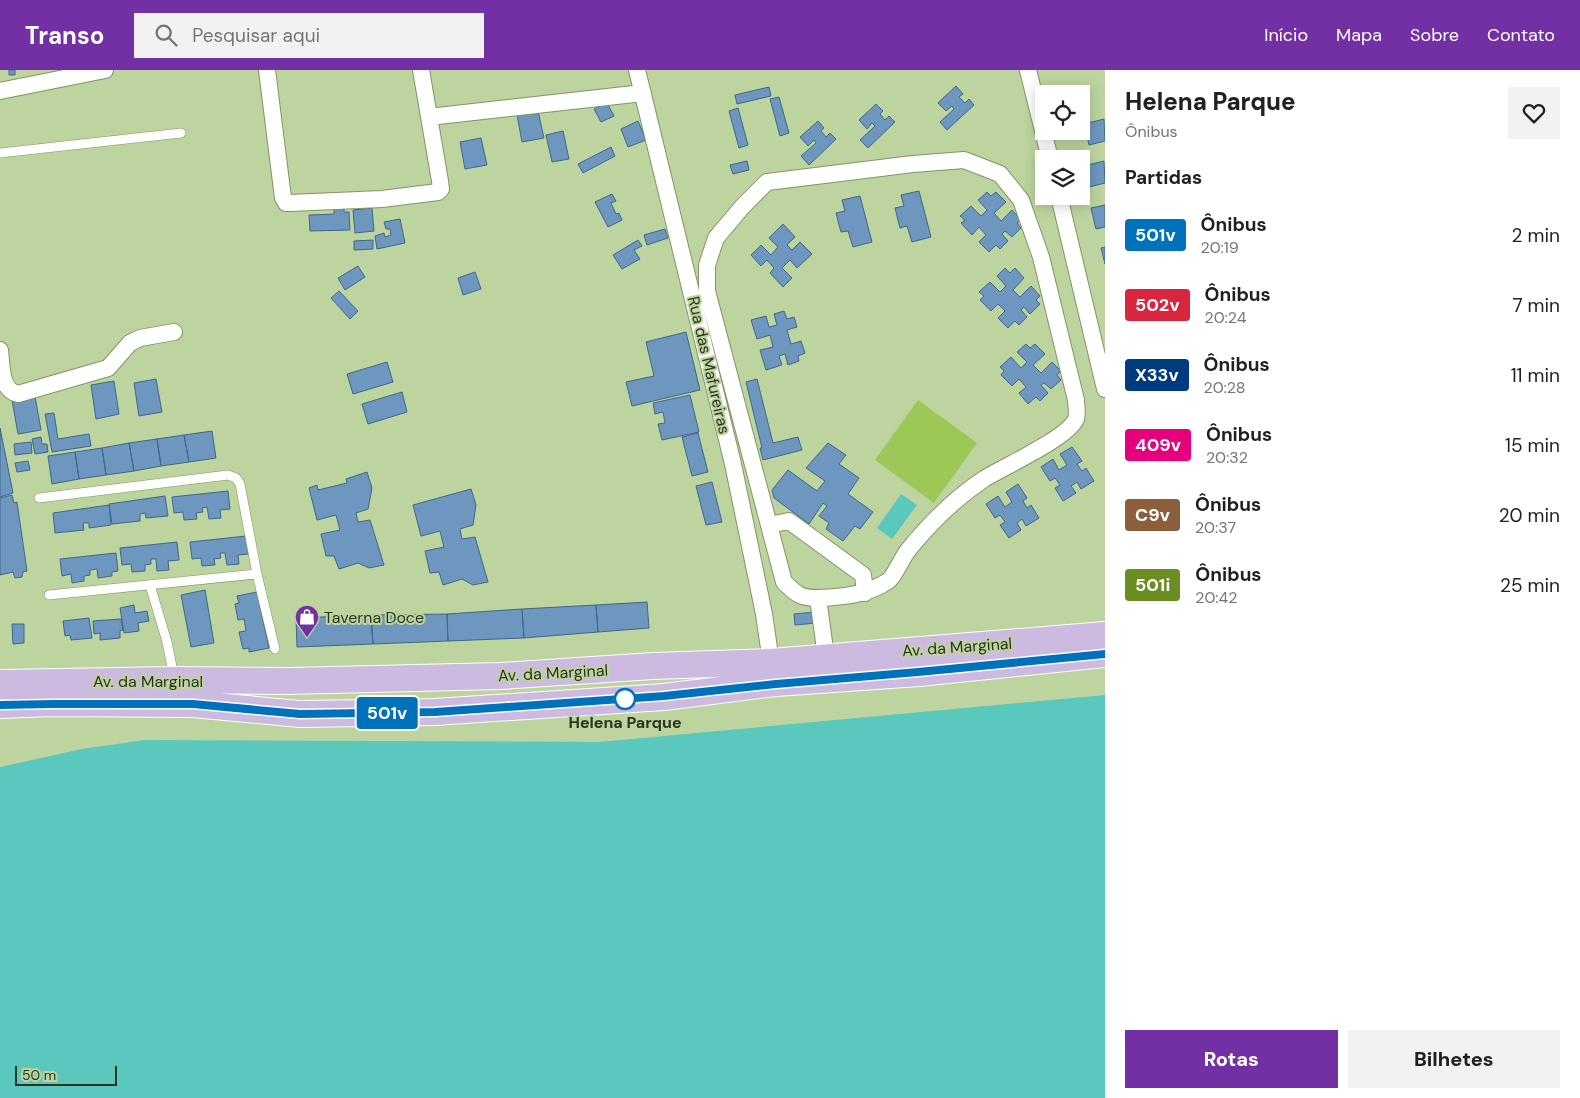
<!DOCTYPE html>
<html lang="pt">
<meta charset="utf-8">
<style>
:root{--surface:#fff;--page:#f2f2f2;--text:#202124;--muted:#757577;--accent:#7330a4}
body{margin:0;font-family:"DM Sans",sans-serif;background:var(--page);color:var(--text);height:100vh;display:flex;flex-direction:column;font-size:19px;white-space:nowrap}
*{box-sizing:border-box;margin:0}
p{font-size:16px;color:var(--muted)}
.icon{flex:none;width:28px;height:28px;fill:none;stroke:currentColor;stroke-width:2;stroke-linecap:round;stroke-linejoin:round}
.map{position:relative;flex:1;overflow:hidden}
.details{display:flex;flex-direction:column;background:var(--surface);width:475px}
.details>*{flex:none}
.badge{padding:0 10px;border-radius:4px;font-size:18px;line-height:32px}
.buttons{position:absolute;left:1035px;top:15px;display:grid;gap:10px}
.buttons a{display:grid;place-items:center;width:55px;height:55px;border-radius:0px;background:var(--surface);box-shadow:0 2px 12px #0003;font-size:25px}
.scale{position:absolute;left:15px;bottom:12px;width:102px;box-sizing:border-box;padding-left:5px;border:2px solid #2b341f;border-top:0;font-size:14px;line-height:18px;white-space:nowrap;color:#2b341f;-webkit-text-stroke:4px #bdd49f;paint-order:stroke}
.map>.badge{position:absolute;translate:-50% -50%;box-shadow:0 0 0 2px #fff}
h2{padding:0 20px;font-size:19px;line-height:45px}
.round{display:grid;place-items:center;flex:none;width:52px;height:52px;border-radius:0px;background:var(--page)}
.head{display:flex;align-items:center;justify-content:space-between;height:85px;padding:0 20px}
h1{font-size:24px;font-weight:800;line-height:38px}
.cta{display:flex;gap:10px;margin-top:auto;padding:10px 20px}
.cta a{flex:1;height:58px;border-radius:0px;background:var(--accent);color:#fff;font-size:20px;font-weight:800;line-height:58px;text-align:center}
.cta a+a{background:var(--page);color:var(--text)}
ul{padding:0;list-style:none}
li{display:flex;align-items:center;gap:15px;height:70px;padding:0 20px}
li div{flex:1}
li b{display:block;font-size:19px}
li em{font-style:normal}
li .badge{min-width:55px;font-weight:700;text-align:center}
header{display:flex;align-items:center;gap:30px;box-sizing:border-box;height:70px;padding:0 25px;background:var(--accent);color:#fff}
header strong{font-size:24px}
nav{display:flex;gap:28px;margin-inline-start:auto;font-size:18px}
.search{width:350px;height:45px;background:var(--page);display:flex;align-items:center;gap:12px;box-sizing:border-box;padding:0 18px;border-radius:0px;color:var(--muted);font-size:19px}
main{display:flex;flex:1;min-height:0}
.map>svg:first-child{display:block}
.green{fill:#9dc857}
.water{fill:#5bc8be}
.building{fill:#6d97be;stroke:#3e678b}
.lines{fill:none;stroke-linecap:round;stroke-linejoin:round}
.lane-casing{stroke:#819665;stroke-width:10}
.street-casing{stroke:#819665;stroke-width:18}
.primary-casing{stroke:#fff;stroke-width:28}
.lane{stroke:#fff;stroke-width:9}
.street{stroke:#fff;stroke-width:16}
.primary{stroke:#cdbae0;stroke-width:26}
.line-casing{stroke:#fff;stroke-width:11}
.line{stroke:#0072bc;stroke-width:8}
.stop-dot{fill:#fff;stroke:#0072bc;stroke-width:2.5}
.labels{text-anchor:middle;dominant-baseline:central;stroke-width:4;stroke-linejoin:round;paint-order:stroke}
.street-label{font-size:16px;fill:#2b341f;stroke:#bdd49f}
.poi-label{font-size:16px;fill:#2b341f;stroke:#bdd49f;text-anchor:start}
.stop-label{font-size:16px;font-weight:bold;fill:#2b341f;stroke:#bdd49f}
</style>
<header>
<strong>Transo</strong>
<div class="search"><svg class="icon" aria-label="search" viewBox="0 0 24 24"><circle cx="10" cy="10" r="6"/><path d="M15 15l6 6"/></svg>Pesquisar aqui</div>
<nav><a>Início</a><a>Mapa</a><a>Sobre</a><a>Contato</a></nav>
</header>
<main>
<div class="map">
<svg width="1105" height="1028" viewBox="0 0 1105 1028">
<rect width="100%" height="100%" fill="#bdd49f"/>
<path class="green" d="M918,330l59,43 -43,60 -59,-43z"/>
<path class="water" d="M901,424l16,11 -25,34 -15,-11z
M1105,625v403h-1105v-331l82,-18 63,-9 454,2z"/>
<path class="building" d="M9,0h6v5h-6z
M956,16l7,8 -4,3 6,6 4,-4 5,6 -27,25 -7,-8 14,-13 -2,-3 -6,5 -8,-8z
M769,17l2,9 -34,8 -2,-9z
M779,27l10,36 -9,3 -10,-37z
M607,33l7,13 -13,6 -7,-13z
M876,34l7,7 -3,3 5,6 4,-4 6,6 -27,26 -8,-8 15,-14 -3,-3 -5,6 -8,-9z
M738,38l10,37 -9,3 -10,-37z
M538,41l6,27 -22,4 -5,-27z
M1104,49l1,22 -16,4 -5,-21z
M638,51l8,19 -18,7 -7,-18z
M818,51l6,7 -3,3 5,6 4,-4 6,6 -27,26 -8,-9 15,-13 -2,-3 -6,6 -8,-9z
M563,61l6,28 -17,3 -6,-27z
M481,68l6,27 -22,4 -5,-27z
M611,77l4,9 -32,17 -5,-9z
M747,91l2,9 -16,4 -3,-9z
M1104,91l1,22 -16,4 -5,-21z
M919,121l12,46 -19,5 -5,-16 -7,2 -5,-20 9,-2 -3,-11z
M987,122l4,4 5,-4 10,10 -12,11 7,8 11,-11 9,10 -4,3 4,5 -9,9 -7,-6 -3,3 6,7 -8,8 -4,-4 -7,7 -10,-10 7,-7 -7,-8 -7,8 -11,-12 4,-3 -5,-4 11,-10 10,10 6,-6 -9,-10z
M612,124l4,7 -5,2 5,11 3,-1 3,7 -14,7 -13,-25z
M860,126l12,46 -19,5 -5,-16 -7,1 -5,-19 9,-2 -3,-11z
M344,135v7h5l1,18 -40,1 -1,-16 25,-1v-8z
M1105,135v22l-9,2 -5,-21z
M372,138l2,23 -19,2 -2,-23z
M400,149l5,24 -28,6 -2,-13 9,-3 1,4 6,-2 -1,-6h-4l-2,-7z
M783,154l12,13 -8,8 5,5 8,-8 12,12 -15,14 -7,-8 -8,8 10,10 -9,9 -13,-14 4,-5 -7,-8 -6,6 -10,-11 10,-10 10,10 7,-8 -9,-9z
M665,159l3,9 -21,7 -3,-10z
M373,170v9l-19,1v-9z
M638,170l4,6 -8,4 6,9 -18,10 -9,-14z
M1105,177v17l-4,-16z
M358,196l7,11 -20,13 -7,-12z
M1005,198l5,5 5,-5 9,10 -11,12 7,7 11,-11 9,10 -4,4 4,4 -10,10 -6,-7 -3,3 6,7 -8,8 -4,-4 -7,7 -10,-10 7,-7 -7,-7 -7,7 -11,-11 4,-4 -5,-4 11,-10 10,10 6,-6 -9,-10z
M475,202l6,17 -18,6 -5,-17z
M339,221l19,20 -8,8 -19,-21z
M784,241l3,8 7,-2 3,10 -10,3 4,14 10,-3 4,12 -7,3 1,5 -11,4 -3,-11 -6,2 3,9 -16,5 -6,-20 13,-3 -3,-12 -13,4 -6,-19 15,-4 3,11 8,-2 -3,-11z
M686,262l14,58 -68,16 -6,-24 28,-6 -8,-34z
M1026,274l4,4 5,-4 10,10 -12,11 8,8 11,-11 9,9 -4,4 4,5 -10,9 -7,-6 -3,2 7,8 -8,8 -4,-4 -8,7 -9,-11 7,-6 -7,-8 -7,7 -11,-11 3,-4 -4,-4 11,-10 10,11 6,-6 -10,-10z
M387,292l6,20 -40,12 -6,-20z
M156,309l6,33 -23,4 -5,-33z
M757,309l16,64 25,-6 4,13 -39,10 -3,-12h2l-16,-66z
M114,311l5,33 -23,5 -5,-34z
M402,322l5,20 -39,12 -6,-20z
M690,325l9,37 -37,8 -4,-16 7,-1 -2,-11 -8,2 -2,-11z
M35,326l6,34 -23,4 -6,-34z
M54,343l4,26 31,-5 2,12 -39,6 -7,-38z
M0,358l13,65 -13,4z
M212,361l4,27 -27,4 -5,-27z
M698,363l10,39 -16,4 -10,-39z
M184,365l5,27 -28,4 -4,-27z
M41,367l1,7h5l1,8 -13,2 -3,-15z
M157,369l4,27 -27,5 -5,-28z
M31,372l1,11 -17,2 -1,-11z
M129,373l5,28 -28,4 -4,-27z
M828,373l18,12 -7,9 20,14 -11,16 25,18 -13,17 -5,-3 -12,15 -17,-12 3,-6 -10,-7 8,-10 -4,-3 -14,21 -35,-26 -2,-8 16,-20 29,21 8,-10 -19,-13z
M1072,377l10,14 -5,3 5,7 4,-3 8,13 -13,8 -4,-7 -6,4 5,7 -13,8 -8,-13 5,-3 -5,-7 -5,3 -9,-14 12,-8 6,11 8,-5 -7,-11z
M102,378l4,27 -27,4 -4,-27z
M75,382l4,27 -27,5 -4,-28z
M28,391l2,9 -13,2 -2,-9z
M367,402l5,16 -4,21 -12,4 2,9 12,-2 14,45 -15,3 -11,-5 -19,6 -5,-13h-8l-5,-22 19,-4 -4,-15 -19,5 -8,-32 8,-3 1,5 29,-7 -1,-4z
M712,412l10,40 -16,3 -10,-39z
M1018,414l9,14 -4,3 4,7 4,-3 8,13 -13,8 -4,-7 -5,4 4,7 -12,8 -9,-13 5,-3 -5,-7 -5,3 -9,-14 12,-8 7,11 7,-5 -6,-10z
M471,419l5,16 -3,20 -13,4 2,10 13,-2 13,45 -15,3 -11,-6 -19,6 -4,-13 -9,1 -5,-22 19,-4 -4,-16 -19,5 -8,-31z
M228,421l2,18 -10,1 1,8 -12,1 -2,-12 -5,1 1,4 -7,1 1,6 -13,1 -1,-8 -9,1 -2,-16z
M12,425l2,8 3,-1 10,69 -4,1 -1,5 -7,1 -2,-6 -13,3v-77z
M165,426l3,20 -22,2 -1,-5 -5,1v7l-28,3 -3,-20z
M109,435l2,20 -22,3v-5h-6l1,7 -29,3 -2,-20z
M246,466l3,18 -11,1 1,9 -12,1 -2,-12h-5l1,5 -7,1 1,6 -13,1 -1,-8 -9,1 -2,-17z
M177,472l2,18 -11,1 1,9 -12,1 -1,-12h-5v5l-6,1v6l-13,1 -1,-8 -9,1 -2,-17z
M116,483l2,18 -6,1v4l-14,2 -1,-9 -7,1v5l-6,1v5l-12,2 -1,-9 -9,2 -2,-17z
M205,520l9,53 -23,4 -10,-52z
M257,522l12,56 -20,4v-4l-6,1 -4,-17 7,-1 -2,-12 -6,1 -3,-16 4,-1 -2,-7z
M647,532l2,26 -51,4 -2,-27z
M134,535l1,8 12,-2 2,10 -11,2 1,8 -15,2 -4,-25z
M596,535l2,27 -74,6 -2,-29z
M522,539l2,29 -76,3 -1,-27z
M815,542l1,11 -21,2 -1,-11z
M447,544l1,27 -75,3 -2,-29z
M371,545l2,29 -76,3 -1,-29z
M89,548l3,20 -21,2 -1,-5 -5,1 -2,-15z
M121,549l2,11 -3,1v7l-20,2v-7l-6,1 -1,-13z
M12,554h12v19l-11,1z"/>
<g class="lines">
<defs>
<path id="lane" d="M0,83l181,-20
M39,428l189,-23 8,3 4,6 17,90 18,75
M150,515l17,57 7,35
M49,525l208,-21"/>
<path id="street" d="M267,0l16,128 3,5h3l93,-4 56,-7 3,-3 -1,-8 -19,-111
M637,0l96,394 31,150 7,48
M1028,0l22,89
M0,21l105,-21
M429,47l214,-24
M1059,126l46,193
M0,280c2,15 0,40 18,44l90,-26 22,-25 10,-5 34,-6
M769,455l20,-4 74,54 2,18
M818,528c25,-1 49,-3 70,-17 7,-5 14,-24 21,-32 22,-27 45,-50 75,-70 19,-12 84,-41 92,-60 2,-5 0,-14 0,-19l-35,-143 -20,-57 -21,-26 -36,-14 -51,4 -146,18 -24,24 -27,32 -9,27v26l77,291c12,12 16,16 34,16l8,59"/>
<path id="primary" d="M0,613l174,-3 114,1 213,-5 152,-10 118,-4 334,-27
M0,635l52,-2 141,1 107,10 135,-2 229,-15 112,-14 143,-10 186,-19"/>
</defs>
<use href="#lane" class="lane-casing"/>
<use href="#street" class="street-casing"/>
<use href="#primary" class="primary-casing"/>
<use href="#lane" class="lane"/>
<use href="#street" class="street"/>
<use href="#primary" class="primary"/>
</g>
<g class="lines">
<defs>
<path id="line" d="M0,635l52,-1h141l107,10 135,-2 229,-16 112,-12 142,-12 187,-18"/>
</defs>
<use href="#line" class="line-casing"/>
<use href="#line" class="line"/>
</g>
<defs>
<symbol id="shop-pin" viewBox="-11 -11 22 30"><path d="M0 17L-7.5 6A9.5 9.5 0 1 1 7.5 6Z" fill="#7330a4" stroke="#bdd49f"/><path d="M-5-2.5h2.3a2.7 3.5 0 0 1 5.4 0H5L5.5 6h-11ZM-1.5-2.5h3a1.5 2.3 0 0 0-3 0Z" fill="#fff"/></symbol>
</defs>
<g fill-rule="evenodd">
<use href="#shop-pin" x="293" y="533" width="28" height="38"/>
</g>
<circle class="stop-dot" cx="625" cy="629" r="10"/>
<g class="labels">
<g class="street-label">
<text transform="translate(709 295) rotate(77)">Rua das Mafureiras</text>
<text transform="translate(957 577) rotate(-4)">Av. da Marginal</text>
<text transform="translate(553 603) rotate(-3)">Av. da Marginal</text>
<text x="148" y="611">Av. da Marginal</text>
</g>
<g class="poi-label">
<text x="324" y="547">Taverna Doce</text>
</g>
<g class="stop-label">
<text x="625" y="652">Helena Parque</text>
</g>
</g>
</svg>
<div class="buttons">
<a><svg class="icon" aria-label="locate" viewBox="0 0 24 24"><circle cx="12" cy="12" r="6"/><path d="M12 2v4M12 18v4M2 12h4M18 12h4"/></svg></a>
<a><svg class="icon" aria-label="layers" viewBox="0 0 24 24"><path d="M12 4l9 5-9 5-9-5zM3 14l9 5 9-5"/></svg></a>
</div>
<div class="scale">50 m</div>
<b class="badge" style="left:387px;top:643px;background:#0072bc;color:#fff">501v</b>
</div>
<section class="details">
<div class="head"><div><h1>Helena Parque</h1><p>Ônibus</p></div><a class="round"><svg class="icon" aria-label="heart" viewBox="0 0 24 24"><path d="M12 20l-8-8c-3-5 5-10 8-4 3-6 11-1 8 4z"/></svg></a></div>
<h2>Partidas</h2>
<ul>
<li><span class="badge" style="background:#0072bc;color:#fff">501v</span><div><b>Ônibus</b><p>20:19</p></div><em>2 min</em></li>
<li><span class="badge" style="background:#d7263d;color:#fff">502v</span><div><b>Ônibus</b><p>20:24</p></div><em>7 min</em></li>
<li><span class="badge" style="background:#003b80;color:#fff">X33v</span><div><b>Ônibus</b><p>20:28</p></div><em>11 min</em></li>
<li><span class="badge" style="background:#e6007e;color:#fff">409v</span><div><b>Ônibus</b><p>20:32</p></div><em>15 min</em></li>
<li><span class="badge" style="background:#8b5e3c;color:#fff">C9v</span><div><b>Ônibus</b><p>20:37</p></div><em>20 min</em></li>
<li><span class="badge" style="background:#6b8e23;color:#fff">501i</span><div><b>Ônibus</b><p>20:42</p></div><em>25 min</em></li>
</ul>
<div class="cta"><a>Rotas</a><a>Bilhetes</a></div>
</section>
</main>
